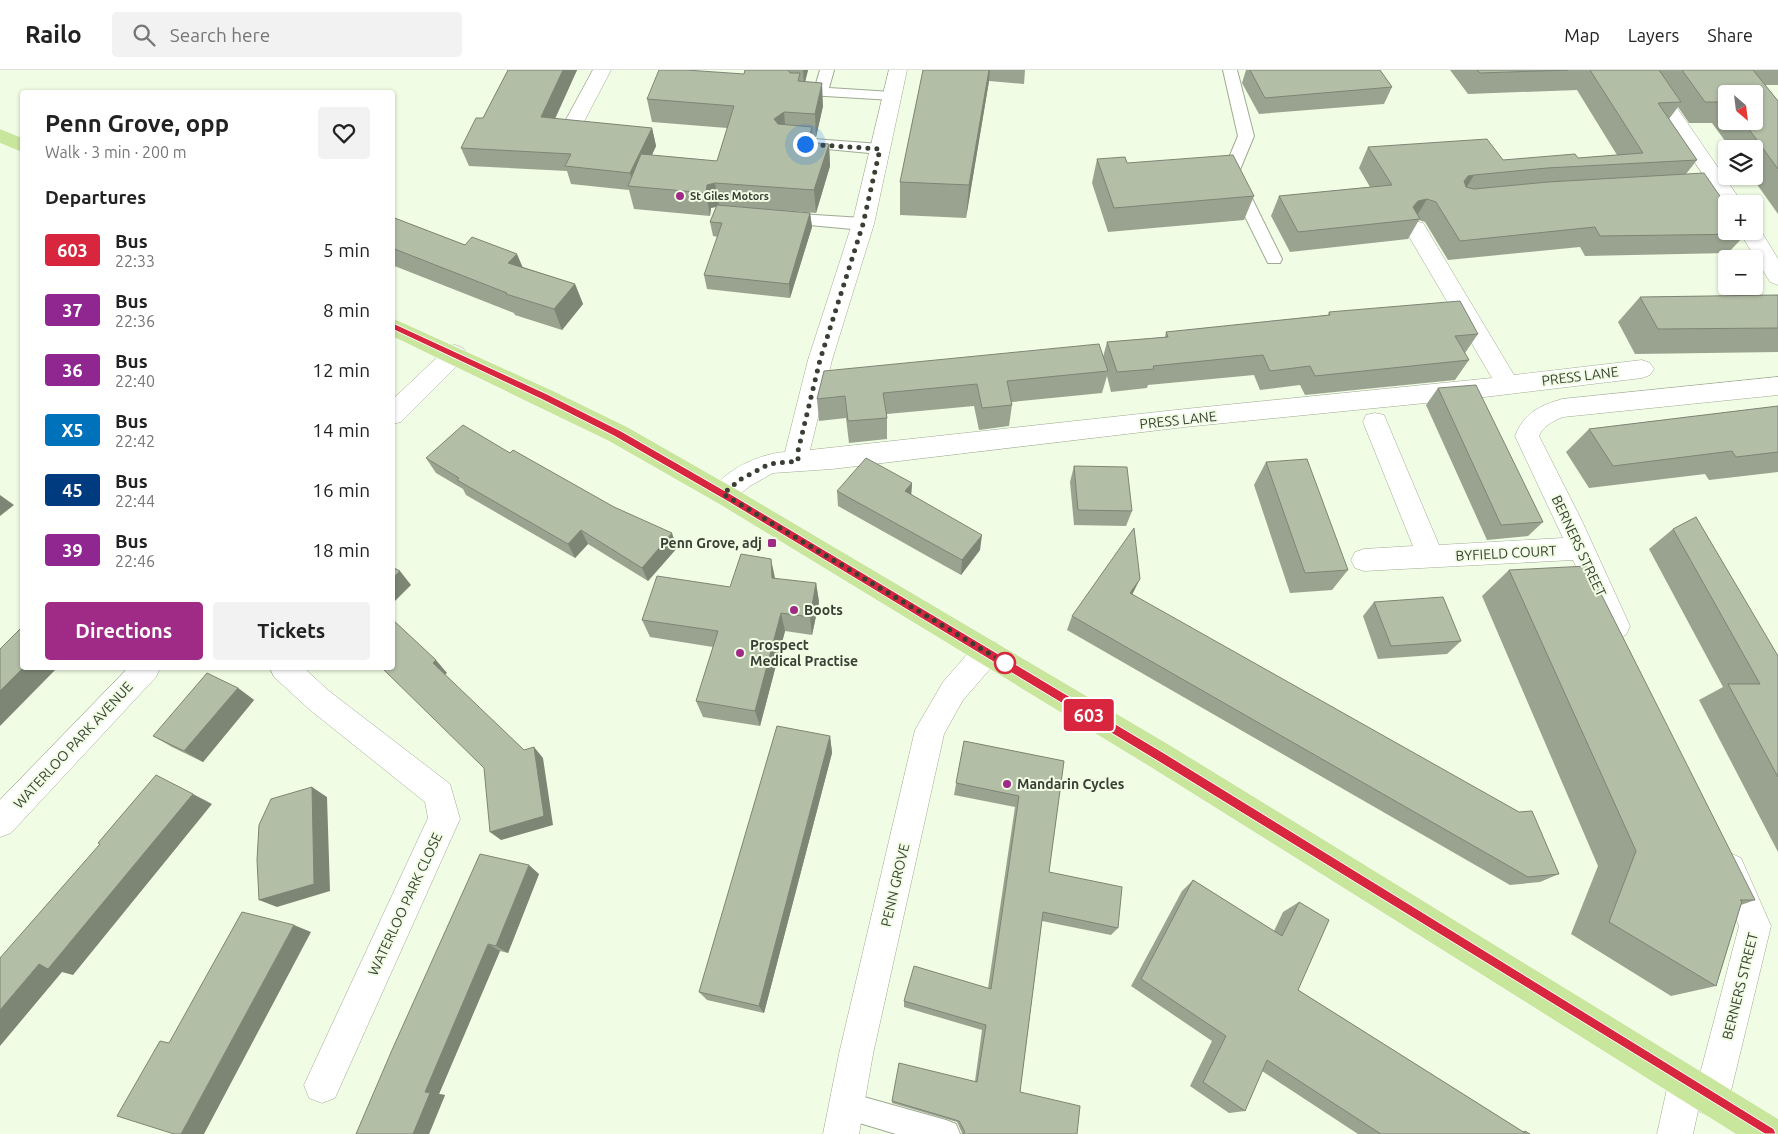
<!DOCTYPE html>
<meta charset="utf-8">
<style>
:root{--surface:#fff;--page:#f2f2f2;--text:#222;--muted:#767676;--line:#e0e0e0;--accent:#9f2b86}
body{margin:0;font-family:Ubuntu,sans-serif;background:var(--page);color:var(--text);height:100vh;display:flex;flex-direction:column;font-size:19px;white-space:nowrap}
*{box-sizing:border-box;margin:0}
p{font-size:16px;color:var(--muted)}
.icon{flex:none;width:28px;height:28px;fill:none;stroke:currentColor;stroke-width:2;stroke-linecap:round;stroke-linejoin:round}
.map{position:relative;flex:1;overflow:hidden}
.sheet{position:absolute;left:20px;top:20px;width:375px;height:580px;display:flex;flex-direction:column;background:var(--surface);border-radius:5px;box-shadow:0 1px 4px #0004}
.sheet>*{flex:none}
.badge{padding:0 10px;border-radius:4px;font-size:18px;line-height:32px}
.needle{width:32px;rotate:152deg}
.buttons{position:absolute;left:1718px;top:15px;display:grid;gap:10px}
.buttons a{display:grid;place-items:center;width:45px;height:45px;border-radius:5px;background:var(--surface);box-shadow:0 1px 4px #0004;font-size:25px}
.you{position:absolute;width:25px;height:25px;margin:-12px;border:4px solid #fff;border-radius:50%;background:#1a73e8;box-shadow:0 0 0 8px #1a73e833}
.map>.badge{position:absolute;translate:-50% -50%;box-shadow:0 0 0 2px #fff}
h2{padding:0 25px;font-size:19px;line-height:45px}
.round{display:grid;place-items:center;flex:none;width:52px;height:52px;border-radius:5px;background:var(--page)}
.overview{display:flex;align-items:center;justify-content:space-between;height:85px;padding:0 25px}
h1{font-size:24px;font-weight:700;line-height:38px}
.cta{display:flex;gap:10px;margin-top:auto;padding:10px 25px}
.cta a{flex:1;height:58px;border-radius:5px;background:var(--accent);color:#fff;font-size:20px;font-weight:700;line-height:58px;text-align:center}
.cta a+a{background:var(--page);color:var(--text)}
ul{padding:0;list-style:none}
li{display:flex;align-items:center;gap:15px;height:60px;padding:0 25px}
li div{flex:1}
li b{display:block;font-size:19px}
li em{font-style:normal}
li .badge{min-width:55px;font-weight:700;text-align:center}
header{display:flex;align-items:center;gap:30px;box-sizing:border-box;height:70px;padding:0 25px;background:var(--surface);border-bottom:1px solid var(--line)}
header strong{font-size:24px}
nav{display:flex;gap:28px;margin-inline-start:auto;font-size:18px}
.search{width:350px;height:45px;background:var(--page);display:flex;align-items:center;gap:12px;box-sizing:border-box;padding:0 18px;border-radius:5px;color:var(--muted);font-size:19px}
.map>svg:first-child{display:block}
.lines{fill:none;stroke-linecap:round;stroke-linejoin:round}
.lane-casing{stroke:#9faa93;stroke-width:2}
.street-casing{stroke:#9faa93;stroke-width:1}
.primary-casing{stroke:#fff;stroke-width:1}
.lane{fill:#fff;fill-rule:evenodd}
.street{fill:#fff;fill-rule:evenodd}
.primary{fill:#c8e69c;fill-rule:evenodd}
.wall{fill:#9aa390;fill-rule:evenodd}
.shaded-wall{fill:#7d8575}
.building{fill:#b3bea7;stroke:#7d8575}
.line{fill:#d7263d;stroke:#fff}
.walk{stroke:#3a3f35;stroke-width:5;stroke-dasharray:0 9}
.poi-dot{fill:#9f2b86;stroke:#f0fce3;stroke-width:2}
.stop-dot{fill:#fff;stroke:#d7263d;stroke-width:2.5}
.labels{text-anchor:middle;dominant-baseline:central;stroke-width:4;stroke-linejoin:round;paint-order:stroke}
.far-poi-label{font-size:11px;font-weight:bold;fill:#3a3f35;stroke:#f0fce3;text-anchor:start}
.street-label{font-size:14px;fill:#3a3f35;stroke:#f0fce3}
.poi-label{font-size:14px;font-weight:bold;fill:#3a3f35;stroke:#f0fce3;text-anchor:start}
</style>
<header>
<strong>Railo</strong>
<div class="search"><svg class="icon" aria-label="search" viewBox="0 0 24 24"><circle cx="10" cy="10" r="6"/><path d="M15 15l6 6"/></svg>Search here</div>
<nav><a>Map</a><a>Layers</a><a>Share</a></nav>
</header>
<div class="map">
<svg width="1778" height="1064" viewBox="0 0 1778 1064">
<rect width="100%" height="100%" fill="#f0fce3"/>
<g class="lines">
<defs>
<path id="lane" d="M820,0h14l-5,18 63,4 7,4 -7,4 -100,-6 -2,-3 2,-3 23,-1z
M1223,0h14l17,66 -15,36 43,87 -2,4h-12l-2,-4 -43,-87 15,-36z
M800,68l80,6 8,5 -8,5 -85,-8 -3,-3 3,-3z
M783,143l80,5 6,2 2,4 -2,4 -6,2 -86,-8 -2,-4 2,-4z
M846,1022l100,28 10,4 4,10h-64l-60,-18 -4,-10 4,-10z"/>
<path id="street" d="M593,0h18l-32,61 -7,2 -7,-2 -3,-4z
M889,0h18l-33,154 -42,136 -22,90 375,-41 307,-31 -88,-150 3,-5 8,-2 8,2 91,152 128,-15 8,3 4,6 -4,6 -8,3 -166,20 -291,29 -353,42 -59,4 -23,13 -18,15 -9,3 -9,-3 -4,-7c13,-24 49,-40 75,-42l23,-92 44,-136z
M1633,0h18l92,134h-17v5z
M1754,155l4,1 20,33v26l-8,-3 -31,-51h15z
M455,275l8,3 4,6 -4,6 -62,62 -9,2v-24l55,-52z
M1778,307v18l-215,22c-10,4 -20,9 -24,19l43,85 48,105 -4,9 -10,3 -10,-3 -33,-75 -209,11 -9,-3 -4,-8 4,-8 9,-3 49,-3 -50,-124 3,-7 9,-2 9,2 55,130 124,-7 -48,-102c9,-23 24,-30 47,-37z
M987,569l10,4 4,9 -4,9 -34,39 -19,34 -71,320 -14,80h-36l16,-80 76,-324 28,-48 34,-39z
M128,598h32l-4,9 -145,156 -11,4v-37z
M270,598h34l25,23 121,93 10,35 -125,279 -13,5 -13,-5 -5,-13 124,-267 -3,-16 -116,-93 -35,-32z
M1730,783l11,5 30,68 -42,173 -5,13 -13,5 -13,-6 -5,23h-36l11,-50 5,-13 13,-5 13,5 1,3 39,-148 -25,-57 5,-11z"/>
<path id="primary" d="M0,59l22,9v14l-22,-9z
M392,248l161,73 74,36 112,64 432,255 607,373v15h-42l-587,-368 -428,-261 -112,-64 -217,-105z"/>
</defs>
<use href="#lane" class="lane-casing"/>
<use href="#street" class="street-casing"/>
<use href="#primary" class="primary-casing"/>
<use href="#lane" class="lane"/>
<use href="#street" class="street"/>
<use href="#primary" class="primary"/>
</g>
<path class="wall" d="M508,0h69l-22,49 97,9 4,18 -4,9 65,6 10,-33 -75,-6 -5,-23 97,-25 1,-4h63l-3,12 18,24 -7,31h-4l1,6 16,1 1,22 -14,47 -35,-3 29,3 2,14 -22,71 -83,-9 -3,-14 14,-38 -5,-1 -3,-14 6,-15 -5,1 -1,8 -76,-7 -5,-19 -58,-6 -4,-13 -98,-5 -8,-18 22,-30z
M923,0h102l-1,14 -35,-3 -23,137 -66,-3v-33z
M1246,0h134l12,17 -8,17 -125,10 -17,-31z
M1450,0h328v15h-13l13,16v113l-27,-38h3v-27h-23l-19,-26h-23l-11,-16 -9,12 28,41 -11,14 60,60 -18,19 -143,3 -5,-9 -132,13 -23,-38 -6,-2 -11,19 -118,13 -19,-36 8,-20 91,-9 -11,-19 9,-21 135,13 75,-2 39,-3 -40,-65 -109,4zM1726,24l28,27h-28z
M1097,89l157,37 -10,24 -136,12 -16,-49z
M392,147l131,50 52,17 8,20 -21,26 -47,-15 -1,-2 -122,-48z
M1778,225v57l-143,2 -17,-32 22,-25z
M1329,242l149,22 -13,19 4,7 -14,20 -150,15 -5,-10 -40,5 -6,-15 -106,10 -1,3 -36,4 -4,-16 -5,17 -90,9v3l-3,21 -30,4 -5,-24 -87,8v25l-38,4 -3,-25 -27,3 -2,-22 286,-42 4,-15 58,-5 1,-5 162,-17z
M1438,318l105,134 -15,14 -41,4 -61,-135z
M1778,336v66l-69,8 -4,-6 -116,14 -23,-36 23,-23z
M426,388l251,90 -29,33 -60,-37 -13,14 -109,-63 -3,-6 -27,-16z
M1266,392l82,108 -16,20 -42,3 -36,-108z
M1074,396l58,45 -6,15 -52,-1 -4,-43z
M912,413l-1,11 69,56 -19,25 -123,-69 -1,-15z
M1673,459l105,127v196l-79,-152 24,-13 -74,-138z
M1509,500l246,330 -14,5 -25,81 -45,10 -100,-62 27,-68 -116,-270z
M775,509l41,4 3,19 -7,33 -27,-4 -25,95 -57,-9 -7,-16 17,-54 -63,-10 -8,-17 88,-33z
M1133,523l-1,1 427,280 -19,8 -30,3 -443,-255 5,-14z
M1374,532l87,39 -14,13 -69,5 -15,-43z
M238,618l16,12 -51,62 -31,-15 -19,-11z
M830,666l2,17 -68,260 -57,-13 -8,-8z
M964,671l100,20 -15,111 69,56 -7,7 -69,-14 -22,171 57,42h-116l1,-1 -5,-11 -65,-19v-2l83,-20 7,-51 -78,-23v-6l84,-13 27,-181 -61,-12z
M539,804l-31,79 -8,-2 -61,143 6,1 -16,39h-73z
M1193,810l81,51 9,-19 16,-10 -1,88 224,141h3l5,3h-172l-96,-63 -17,40 -16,2 -39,-27 22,-45 -81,-55 51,-95z"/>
<path class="shaded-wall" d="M563,0h14l-30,66 -6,-19z
M803,0h5l-4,16z
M989,0h1l-1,11 -23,137 3,-33z
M822,13l1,23 -7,31 -1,-23z
M784,42l2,23 -12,-16z
M812,57l1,23 -5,-8z
M652,58l4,18 -19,41 -3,-1 -4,-13z
M829,74l1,22 -14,47 -2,-23z
M1474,105l-12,20 -6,1 12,-20z
M715,113l4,23 -8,2 -1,8 -4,-23 1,-8z
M1427,129l-12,20 -2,-12 5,-6z
M810,143l2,14 -22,71 -1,-14z
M517,184l9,21 -18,-12z
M575,214l8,20 -21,26 -8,-21z
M912,413l-1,15 -6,-7z
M0,425l14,10 -14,11z
M581,460l7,14 -13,14 -7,-14z
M672,463l5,15 -29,33 -6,-13z
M982,465l-2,15 -19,25 1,-15z
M771,489l4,19v19l-3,-19z
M400,501l11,14 -19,19v-25z
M1140,509l-7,14 -9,14 6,-14z
M816,513l3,19 -7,33 -2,-18z
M781,543l4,18 -25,95 -5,-15z
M436,590l11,13 -3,3 -11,-13z
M23,598h34l-57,58v-35z
M238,618l16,12 -51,62 -19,-11z
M830,666l2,17 -68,260 -5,-7z
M534,677l9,11 10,67 -52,15 -11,-8z
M312,717l15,10 3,94 -53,16 -18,-7z
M193,724l19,10 -139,171 -11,-3 -62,74v-36l39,-46z
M529,795l10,9 -31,79 -12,-7z
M294,855l17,7 -107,202h-23z
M488,874l12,7 -61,143 6,1 -16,39h-16l12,-42z"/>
<path class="building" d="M508,0h55l-22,47 111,11 -22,45 -65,-7 6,-12 -110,-6 15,-30h7z
M659,0h27l58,4 1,-4h43l2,3h10l-2,8 24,2 -7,31 -31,-2 -10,7 4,5 34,3 -4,15 21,2 -15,46 -99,-7 -8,2 -1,8 -78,-7 13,-32 76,7 17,-55 -87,-7z
M923,0h66l-20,115 -69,-3z
M1250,0h130l12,17 -127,11z
M1477,0h91l-88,3z
M1590,0h69l22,32 -23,1 39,57 -150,8 -73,7 -6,1 -4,5 2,6 8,2 74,-7 156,-9 22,32v26h19l1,3 -146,2 -5,-9 -135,14 -24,-39 -9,-3 -9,2 -5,6 7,12 -122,13 -19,-36 113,-11 -24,-38 119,-8 16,21 72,-6 3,4 65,-5z
M1682,0h71l25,31v68l-35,-48h11v-27h-28v8h-21z
M1233,85l21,41 -140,12 -17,-49 28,-2 2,6z
M717,135l93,8 -21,71 -85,-9 18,-52 -12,-1z
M392,147l73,28 7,-8 45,17 -9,9 67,21 -21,25 -48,-15 1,-1 -115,-45z
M1778,225v33l-120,1 -18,-32z
M1460,231l18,33 -23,2 14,24 -154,16 -5,-10 -40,5 -7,-16 -110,11 1,3 -37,3 -10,-30 61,-5 -2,-5 164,-17 -1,-3z
M1099,274l9,27 -101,10 5,24 -30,3 -5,-24 -94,9 4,25 -39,3 -3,-25 -28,3 7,-28z
M1476,315l67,137 -42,3 -63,-137z
M1778,336v46l-42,5 -4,-6 -119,15 -24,-37z
M463,355l47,28 3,-3 101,57 58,26 -30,35 -61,-38 -13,14 -111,-64 2,-2 -33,-20z
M866,388l46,25 -7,8 77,44 -20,25 -125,-69z
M1307,389l41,111 -43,3 -39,-111z
M1074,396l53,1 5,44 -54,-1z
M1696,447l82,139v121l-50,-93h32l-87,-155z
M1134,458l6,51 -10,14 389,219 13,-1 27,63 -31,3 -456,-261z
M741,484l30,5 1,19 44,5 -6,34 -29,-4 -26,98 -59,-10 22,-70 -76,-11 15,-44 73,11z
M1587,496l168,334h-15l2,1 -26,85 -107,-64 27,-71 -127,-281z
M392,497l8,4 -8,8z
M1443,527l18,44 -70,5 -17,-44z
M392,549l44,41 -3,3 91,87 10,-3 10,69 -54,16 -6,-64 -102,-100h10z
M22,557v41h1l-23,23v-42z
M207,603l31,15 -54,63 -31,-15z
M777,656l53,10 -71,270 -60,-14z
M964,671l100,20 -15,111 73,15 -4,41 -75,-16 -23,180 60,14 -3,28h-114l2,-2 -6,-11 -67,-20 7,-38 78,19 9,-57 -82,-24 10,-35 77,23 28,-193 -63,-13z
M156,705l37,19 -145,175 -9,-5 -39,46v-52l100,-114 -2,-1z
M312,717l2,97 -55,16 -2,-40 2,-35 12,-26z
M480,784l49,11 -33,81 -8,-2 -63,148 5,1 -17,41h-57l36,-84z
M1193,810l89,56 17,-34 30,18 -31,70 227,143v-2l5,3h-149l-114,-74 -22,51 -42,-29 23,-46 -85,-57z
M242,842l52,13 -113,209h-7l-57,-18 43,-75 9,2z"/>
<path class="line" d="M390,254h5l152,70 74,37 113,65 430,257 610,376 2,5h-11l-609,-374 -429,-259 -113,-65 -73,-37 -151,-71z"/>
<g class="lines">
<path class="walk" d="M805,74l75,5 -17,75 -43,136 -22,91v10l-29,3 -28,15 -18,15 282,169"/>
</g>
<g class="poi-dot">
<circle cx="680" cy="126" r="5"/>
<rect x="767" y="468" width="10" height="10" rx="2.5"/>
<circle cx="794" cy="540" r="5"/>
<circle cx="740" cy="583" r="5"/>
<circle cx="1007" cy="714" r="5"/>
</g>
<circle class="stop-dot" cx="1005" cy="593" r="10"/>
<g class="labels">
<g class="far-poi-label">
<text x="690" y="126">St Giles Motors</text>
</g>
<g class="street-label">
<text transform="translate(1580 306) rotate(-7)">PRESS LANE</text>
<text transform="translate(1178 350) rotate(-6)">PRESS LANE</text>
<text transform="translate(1579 476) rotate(65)">BERNERS STREET</text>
<text transform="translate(1506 483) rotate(-3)">BYFIELD COURT</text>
<text transform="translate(73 675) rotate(-47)">WATERLOO PARK AVENUE</text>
<text transform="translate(895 815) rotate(-77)">PENN GROVE</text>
<text transform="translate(405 834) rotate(-65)">WATERLOO PARK CLOSE</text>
<text transform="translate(1740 916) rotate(-76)">BERNERS STREET</text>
</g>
<g class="poi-label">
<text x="762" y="473" text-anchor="end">Penn Grove, adj</text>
<text x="804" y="540">Boots</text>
<text x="750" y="575">Prospect<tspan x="750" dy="16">Medical Practise</tspan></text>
<text x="1017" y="714">Mandarin Cycles</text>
</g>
</g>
</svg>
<div class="buttons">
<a><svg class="needle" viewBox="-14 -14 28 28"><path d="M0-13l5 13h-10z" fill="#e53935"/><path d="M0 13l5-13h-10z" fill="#767676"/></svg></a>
<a><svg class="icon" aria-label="layers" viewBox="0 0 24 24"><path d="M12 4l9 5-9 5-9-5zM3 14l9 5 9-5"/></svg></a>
<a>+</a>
<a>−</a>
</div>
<div class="you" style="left:805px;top:74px"></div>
<b class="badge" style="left:1089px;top:645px;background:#d7263d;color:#fff">603</b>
<section class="sheet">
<div class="overview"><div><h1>Penn Grove, opp</h1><p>Walk · 3 min · 200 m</p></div><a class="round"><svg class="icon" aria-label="heart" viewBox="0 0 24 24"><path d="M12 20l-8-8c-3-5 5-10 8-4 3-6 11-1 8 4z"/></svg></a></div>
<h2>Departures</h2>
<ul>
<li><span class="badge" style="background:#d7263d;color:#fff">603</span><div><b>Bus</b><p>22:33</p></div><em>5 min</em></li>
<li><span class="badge" style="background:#90268f;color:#fff">37</span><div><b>Bus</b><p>22:36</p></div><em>8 min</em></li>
<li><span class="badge" style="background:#90268f;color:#fff">36</span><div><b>Bus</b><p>22:40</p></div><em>12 min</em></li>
<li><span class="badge" style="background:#0072bc;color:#fff">X5</span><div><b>Bus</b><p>22:42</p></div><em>14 min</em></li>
<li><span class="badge" style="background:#003b80;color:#fff">45</span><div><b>Bus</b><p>22:44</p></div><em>16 min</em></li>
<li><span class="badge" style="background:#90268f;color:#fff">39</span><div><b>Bus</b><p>22:46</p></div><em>18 min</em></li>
</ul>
<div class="cta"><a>Directions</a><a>Tickets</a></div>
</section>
</div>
